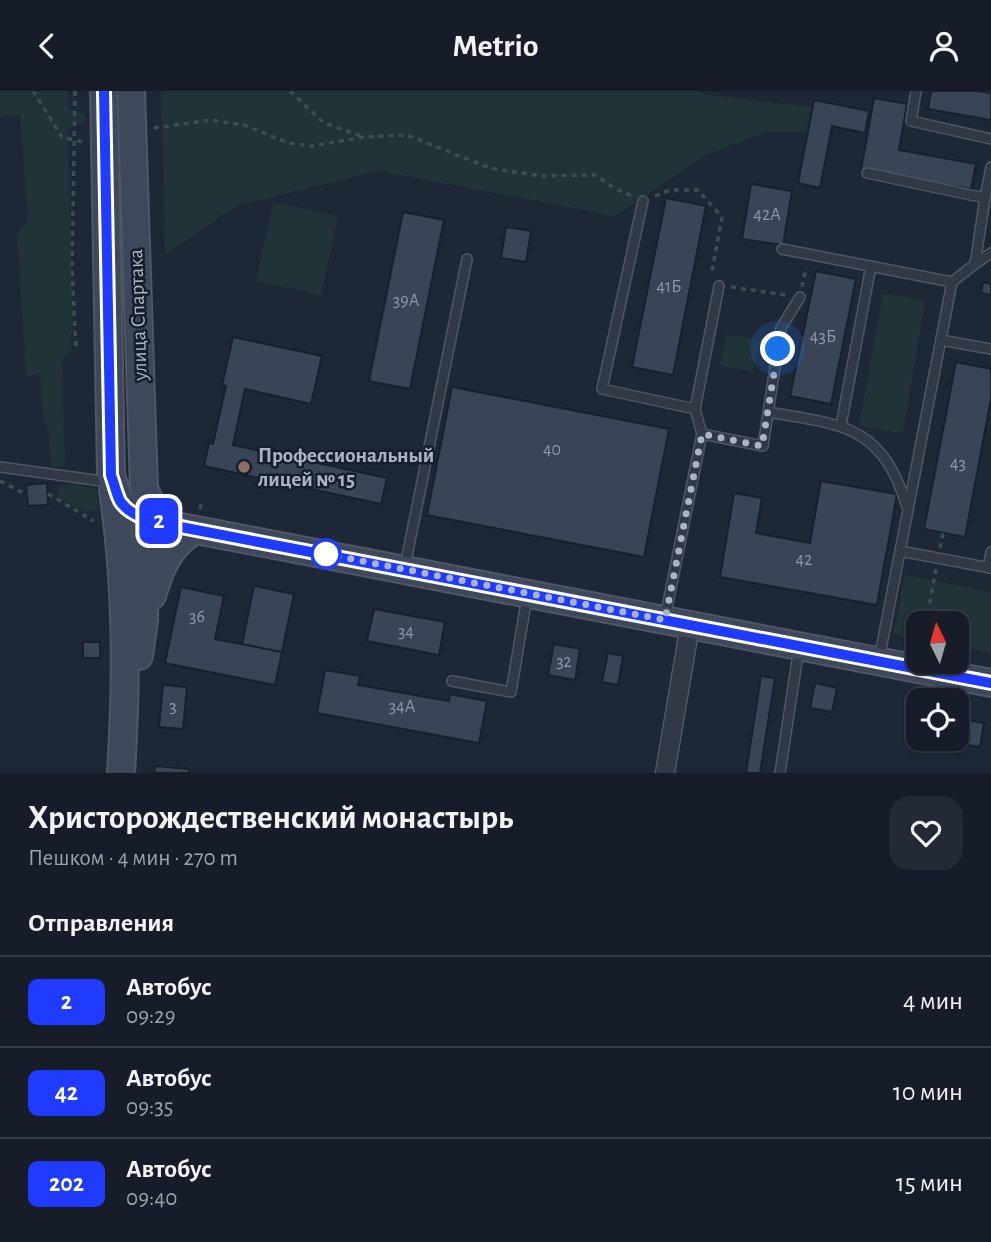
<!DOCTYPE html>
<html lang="ru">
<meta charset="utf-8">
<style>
:root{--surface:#161d28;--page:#232a34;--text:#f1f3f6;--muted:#9ea2a8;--line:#353b45}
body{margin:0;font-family:"Alegreya Sans",sans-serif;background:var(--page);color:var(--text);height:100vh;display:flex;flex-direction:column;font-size:26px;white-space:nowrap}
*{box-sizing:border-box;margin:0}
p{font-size:23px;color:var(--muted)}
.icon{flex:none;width:38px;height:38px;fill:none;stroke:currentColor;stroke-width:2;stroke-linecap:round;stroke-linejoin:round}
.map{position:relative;height:682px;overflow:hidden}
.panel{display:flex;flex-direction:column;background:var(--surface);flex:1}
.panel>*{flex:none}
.badge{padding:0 14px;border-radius:10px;font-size:24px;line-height:46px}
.needle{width:46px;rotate:355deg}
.controls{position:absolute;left:906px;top:520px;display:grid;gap:14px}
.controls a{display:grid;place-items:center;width:63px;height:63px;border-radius:14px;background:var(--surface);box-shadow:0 2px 5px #0004,0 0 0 2px var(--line);font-size:35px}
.you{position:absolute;width:35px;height:35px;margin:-18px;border:5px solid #fff;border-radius:50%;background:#1a73e8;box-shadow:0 0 0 10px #1a73e833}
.map>.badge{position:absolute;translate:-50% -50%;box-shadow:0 0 0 4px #fff}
h2{padding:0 28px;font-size:26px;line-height:63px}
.round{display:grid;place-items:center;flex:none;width:74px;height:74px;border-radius:21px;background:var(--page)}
.overview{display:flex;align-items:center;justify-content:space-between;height:119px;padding:0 28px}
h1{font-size:33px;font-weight:600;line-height:52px}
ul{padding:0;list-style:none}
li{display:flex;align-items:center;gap:21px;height:91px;padding:0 28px;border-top:2px solid var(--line)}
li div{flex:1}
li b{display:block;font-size:26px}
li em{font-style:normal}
li .badge{min-width:77px;font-weight:700;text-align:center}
header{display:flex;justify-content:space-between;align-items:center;height:91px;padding:0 28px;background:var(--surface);font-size:32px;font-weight:600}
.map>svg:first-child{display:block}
.green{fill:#203337}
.building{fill:#394557;stroke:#19202d;stroke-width:2}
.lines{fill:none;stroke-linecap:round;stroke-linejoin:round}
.lane-casing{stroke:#4f5665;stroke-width:12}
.street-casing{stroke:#4f5665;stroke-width:21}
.secondary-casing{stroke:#4f5665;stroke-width:30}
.path{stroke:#3a4f52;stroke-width:3.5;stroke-dasharray:5 5;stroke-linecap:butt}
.lane{stroke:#313947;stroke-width:9}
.street{stroke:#313947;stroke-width:18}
.secondary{stroke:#3f485a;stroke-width:26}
.line-casing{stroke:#fff;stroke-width:16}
.line{stroke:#1f3bff;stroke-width:10}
.walk{stroke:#abb3c4;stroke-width:7;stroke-dasharray:0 12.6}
.education-dot{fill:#8d6e63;stroke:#171e2b;stroke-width:2.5}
.stop-dot{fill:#fff;stroke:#1f3bff;stroke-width:3.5}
.labels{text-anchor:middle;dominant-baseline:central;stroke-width:5;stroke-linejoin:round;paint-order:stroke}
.number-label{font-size:18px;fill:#8e98a9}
.street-label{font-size:21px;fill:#abb3c4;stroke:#171e2b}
.poi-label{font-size:21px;font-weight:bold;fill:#abb3c4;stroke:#171e2b;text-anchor:start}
</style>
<header><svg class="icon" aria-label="back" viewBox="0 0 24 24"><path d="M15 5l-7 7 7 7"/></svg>Metrio<svg class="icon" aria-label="person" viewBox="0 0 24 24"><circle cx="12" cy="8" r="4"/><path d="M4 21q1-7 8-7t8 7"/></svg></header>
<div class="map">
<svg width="991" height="682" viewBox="0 0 991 682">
<rect width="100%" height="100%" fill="#1e2736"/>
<path class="green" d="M0,0h68l1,18 16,5 1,8 -18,6 5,206h-2l1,15 -10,11 3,106 -14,1 -2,-35 -6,-11 -3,-48 -14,4 -9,-145 11,-9 -8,-108 -20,2z
M161,0h537l10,4 110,13 -5,24h-48l-59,23 -91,61 -235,-45 -142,34 -73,50z
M273,111l65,14 -17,79 -65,-14z
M883,202l42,8 -22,132 -44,-7z
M726,243l34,6 -7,32 -33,-7z
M75,393l22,6 2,20 -14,2 -27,-14v-12z
M905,484l86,17v61l-34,-7v-23h-38v16l-26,-5z"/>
<path class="building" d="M931,0h46l14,2v27l-63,-11z
M874,7l33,6 -8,46 77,14 -5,25 -110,-19z
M814,9l55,11 -4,22 -33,-7 -12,62 -22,-5z
M751,93l41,7 -9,54 -41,-6z
M666,107l40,8 -33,169 -41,-8z
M403,121l41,8 -34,169 -41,-8z
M506,136l25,4 -5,31 -25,-4z
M816,180l40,8 -25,125 -41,-8z
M983,191l8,2v11l-10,-2z
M233,246l89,19 -11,48 -66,-15 -12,56 154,33 -6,26 -177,-38 5,-23 4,1 13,-58 -4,-1z
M956,271l35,7v30l-26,138 -41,-8z
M452,296l217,42 -25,128 -217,-42z
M821,390l76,13 -20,111 -157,-28 14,-84 28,5 -6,35 54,10z
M47,392l1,22 -20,1 -2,-21z
M254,495l40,8 -12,58 -40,-8z
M181,496l43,9 -9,43 67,13 -7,33 -110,-22z
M374,518l71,13 -6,33 -72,-14z
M83,551h17v16h-17z
M554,553l26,5 -5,31 -27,-5z
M608,562l15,3 -5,29 -16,-3z
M325,579l35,6 -2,9 91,16 1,-7 37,7 -8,42 -162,-30z
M761,585l14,2 -15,95h-14z
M815,592l22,5 -5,24 -22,-4z
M163,594l24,2 -4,42 -24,-2z
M909,610l10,2v26l-14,-3z
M962,628l22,4 -4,24 -23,-4z
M155,675l34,3v4h-35z"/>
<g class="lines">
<defs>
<path id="lane" d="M916,0l-5,30 80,18
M867,82l118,25 -10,66 -23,18
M985,107l6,-31
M643,110l-41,188 93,20
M782,158l170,33 -73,378
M975,173l16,-11
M719,195l-24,123 7,25 61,12 18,-118 19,-31
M941,249l50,9
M768,321c74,13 114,12 139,95
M841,334l30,-159
M0,376l109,15
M900,460l91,17
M405,475l62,-307
M988,477l3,-16
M665,527l37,-184
M452,590l59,11 16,-95
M780,682l19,-125"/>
<path id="street" d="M665,682l25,-148"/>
<path id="secondary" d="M104,0l7,384c3,8 4,18 9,26 12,19 45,23 66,27l805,155
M131,0l13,397 9,21 17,14
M113,399c14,96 14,187 8,283
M152,505c8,-28 17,-50 43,-66
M139,565l5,-35 2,-119"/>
</defs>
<use href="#lane" class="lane-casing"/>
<use href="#street" class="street-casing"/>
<use href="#secondary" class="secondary-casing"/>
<path class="path" d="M33,0l29,46 21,5
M75,0l-3,176 4,84
M290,0l34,32 40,14
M154,37l57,-8 33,5 44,18 24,3 52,-9 43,-2 83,33 51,8 54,-1 21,14 16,7
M655,105l15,-6h28l24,27 -10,54 1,3
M731,196l55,8
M802,196l4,-20
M0,390l27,14
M48,403l46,27
M200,418l2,-10
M940,457l3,-15
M926,532l10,-54"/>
<use href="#lane" class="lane"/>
<use href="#street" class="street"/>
<use href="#secondary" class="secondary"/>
</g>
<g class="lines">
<defs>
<path id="line" d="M104,0l7,384c3,8 5,18 9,26 12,19 45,23 66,27l805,155"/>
</defs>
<use href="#line" class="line-casing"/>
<use href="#line" class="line"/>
<path class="walk" d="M326,463l339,66 37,-186 60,12 16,-97"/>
</g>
<circle class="education-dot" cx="244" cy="376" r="7"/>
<circle class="stop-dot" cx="326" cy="463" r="14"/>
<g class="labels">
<g class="number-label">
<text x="767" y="124">42А</text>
<text x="669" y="196">41Б</text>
<text x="406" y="210">39А</text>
<text x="823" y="246">43Б</text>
<text x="552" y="359">40</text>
<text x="958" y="373">43</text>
<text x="804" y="469">42</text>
<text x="197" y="526">36</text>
<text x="406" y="541">34</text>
<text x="564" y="571">32</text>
<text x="173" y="616">3</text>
<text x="402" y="616">34А</text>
</g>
<g class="street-label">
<text transform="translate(138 224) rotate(-92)">улица Спартака</text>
</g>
<g class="poi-label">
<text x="258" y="364">Профессиональный<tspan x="258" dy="24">лицей № 15</tspan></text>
</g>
</g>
</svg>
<div class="controls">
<a><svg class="needle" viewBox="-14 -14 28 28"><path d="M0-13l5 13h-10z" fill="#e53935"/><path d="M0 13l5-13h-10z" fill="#9ea2a8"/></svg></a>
<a><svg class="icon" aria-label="locate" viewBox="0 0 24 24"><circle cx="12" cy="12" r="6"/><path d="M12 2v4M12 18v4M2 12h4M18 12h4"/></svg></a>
</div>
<div class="you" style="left:778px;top:258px"></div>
<b class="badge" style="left:159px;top:430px;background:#1f3bff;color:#fff">2</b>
</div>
<section class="panel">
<div class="overview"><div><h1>Христорождественский монастырь</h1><p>Пешком · 4 мин · 270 m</p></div><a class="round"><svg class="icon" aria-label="heart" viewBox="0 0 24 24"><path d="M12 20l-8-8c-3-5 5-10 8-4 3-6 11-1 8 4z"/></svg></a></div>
<h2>Отправления</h2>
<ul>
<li><span class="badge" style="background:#1f3bff;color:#fff">2</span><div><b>Автобус</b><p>09:29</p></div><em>4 мин</em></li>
<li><span class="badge" style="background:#1f3bff;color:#fff">42</span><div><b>Автобус</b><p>09:35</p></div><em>10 мин</em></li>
<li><span class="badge" style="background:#1f3bff;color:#fff">202</span><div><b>Автобус</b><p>09:40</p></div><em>15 мин</em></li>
</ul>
</section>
